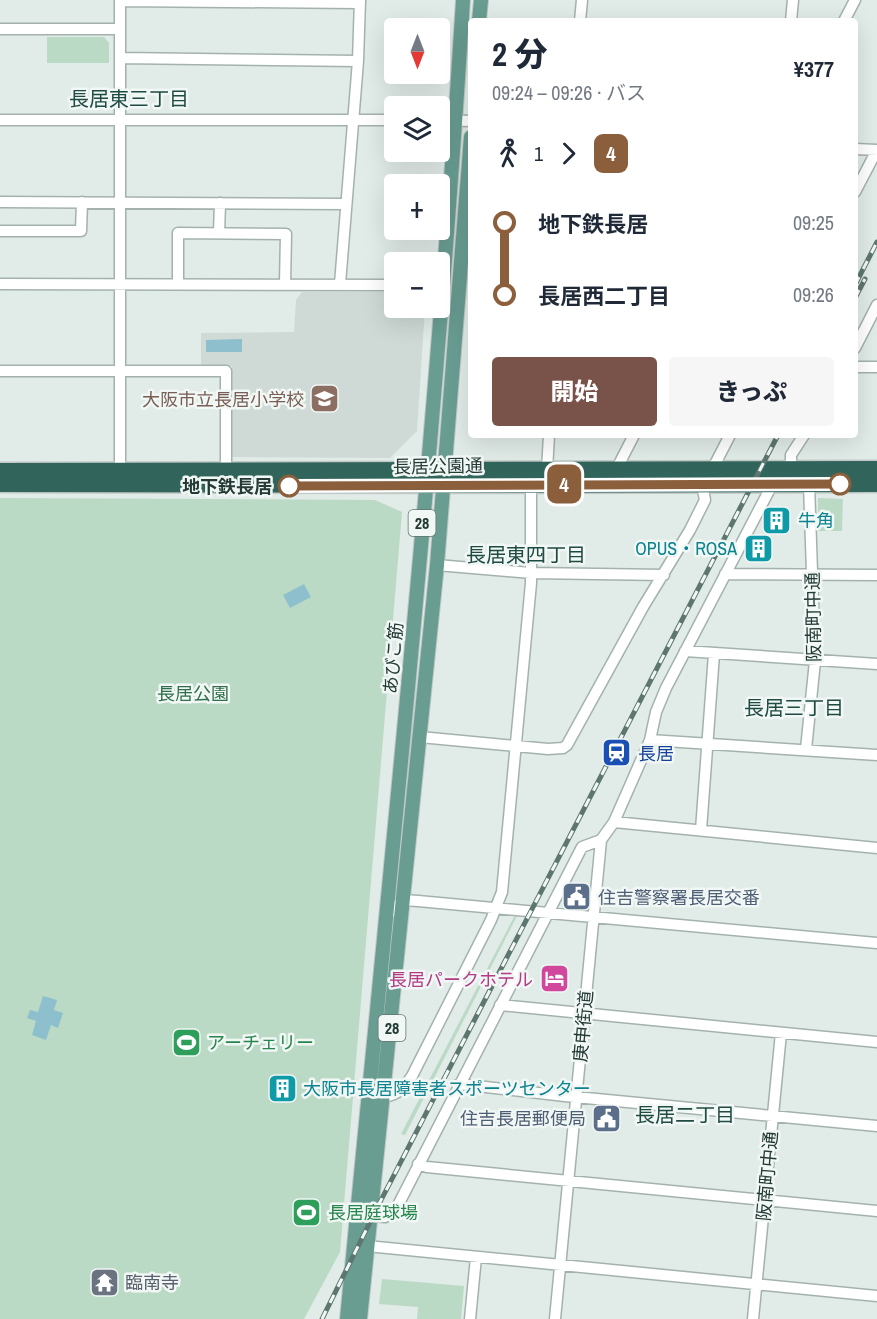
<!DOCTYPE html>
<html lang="ja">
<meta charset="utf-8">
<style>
:root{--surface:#fff;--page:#f6f6f7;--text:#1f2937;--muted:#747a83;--accent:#79534a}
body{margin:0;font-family:"Archivo Narrow","Noto Sans JP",sans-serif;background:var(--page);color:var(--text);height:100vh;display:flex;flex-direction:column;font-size:22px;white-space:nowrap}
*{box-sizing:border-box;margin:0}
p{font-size:20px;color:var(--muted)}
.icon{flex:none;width:33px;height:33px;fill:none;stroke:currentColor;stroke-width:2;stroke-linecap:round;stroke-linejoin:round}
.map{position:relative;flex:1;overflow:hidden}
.panel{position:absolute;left:468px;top:18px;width:390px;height:420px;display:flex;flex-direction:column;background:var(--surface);border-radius:6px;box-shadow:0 6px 24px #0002}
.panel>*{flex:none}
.badge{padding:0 12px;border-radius:9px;font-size:21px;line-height:39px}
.needle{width:39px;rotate:180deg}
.tools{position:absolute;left:384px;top:18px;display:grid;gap:12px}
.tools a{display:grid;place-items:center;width:66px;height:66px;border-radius:6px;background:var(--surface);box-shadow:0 6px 24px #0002;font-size:30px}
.map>.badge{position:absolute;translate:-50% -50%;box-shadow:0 0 0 3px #fff}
.legs{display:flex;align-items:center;gap:9px;height:66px;padding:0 24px;font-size:20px}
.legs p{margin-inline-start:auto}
.headline{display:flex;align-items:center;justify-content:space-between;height:102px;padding:0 24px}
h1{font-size:33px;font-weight:800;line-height:45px}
.primary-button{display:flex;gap:12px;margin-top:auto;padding:12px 24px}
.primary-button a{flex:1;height:69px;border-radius:6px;background:var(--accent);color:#fff;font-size:24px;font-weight:800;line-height:69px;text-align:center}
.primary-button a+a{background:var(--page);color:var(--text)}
ul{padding:0 24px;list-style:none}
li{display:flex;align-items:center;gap:21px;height:72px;font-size:22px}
li i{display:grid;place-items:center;width:9px;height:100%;margin:0 8px;background:currentColor}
li i::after{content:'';width:15px;height:15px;margin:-8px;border:4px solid;border-radius:50%;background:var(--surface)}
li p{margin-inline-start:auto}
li:first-child i{background:linear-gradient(#0000 50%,currentColor 0)}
li:last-child i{background:linear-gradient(currentColor 50%,#0000 0)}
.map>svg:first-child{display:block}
.built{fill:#cfdad6}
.green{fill:#bbdac5}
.water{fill:#8dc0cc}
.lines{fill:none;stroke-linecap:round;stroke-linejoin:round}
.minor-casing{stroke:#a4b2ae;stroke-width:13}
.major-casing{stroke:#c1c8c6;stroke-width:16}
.highway-casing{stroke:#c1c8c6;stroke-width:19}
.minor{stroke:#fff;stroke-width:10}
.major{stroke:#699d92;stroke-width:14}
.highway{stroke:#31645b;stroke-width:16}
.rail-casing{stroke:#5d7670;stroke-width:5}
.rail{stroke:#f1f7f5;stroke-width:3;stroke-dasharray:9;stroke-linecap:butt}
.line-1-casing{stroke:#fff;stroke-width:14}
.line-1{stroke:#8b5e3c;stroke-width:9}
.stop-1-dot{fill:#fff;stroke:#8b5e3c;stroke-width:3}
.labels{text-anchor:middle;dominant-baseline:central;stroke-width:5;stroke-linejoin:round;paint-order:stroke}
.shield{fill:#f1f7f5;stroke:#61736f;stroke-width:1.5}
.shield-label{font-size:16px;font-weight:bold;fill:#233a35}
.education-label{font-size:18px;fill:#785e54;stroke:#f1f7f5;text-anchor:end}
.street-label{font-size:18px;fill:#233a35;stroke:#f1f7f5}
.stop-label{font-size:18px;font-weight:bold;fill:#233a35;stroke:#f1f7f5;text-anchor:end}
.culture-label{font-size:18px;fill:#0d838f;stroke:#f1f7f5;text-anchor:start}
.park-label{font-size:18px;fill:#306e4a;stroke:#f1f7f5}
.transit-label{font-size:18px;fill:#164399;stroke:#f1f7f5;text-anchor:start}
.service-label{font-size:18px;fill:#4e5e75;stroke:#f1f7f5;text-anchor:start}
.hotel-label{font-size:18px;fill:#b23c85;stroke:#f1f7f5;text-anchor:end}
.leisure-label{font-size:18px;fill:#27864d;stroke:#f1f7f5;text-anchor:start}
.worship-label{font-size:18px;fill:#5b616d;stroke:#f1f7f5;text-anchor:start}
.neighbourhood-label{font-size:20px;fill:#204b42;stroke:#f1f7f5}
</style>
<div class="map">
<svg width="877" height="1319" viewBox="0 0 877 1319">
<rect width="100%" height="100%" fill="#e1ebe7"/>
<path class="built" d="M302,292h92v16h31l-8,123 -27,27 -158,-1v-91h-31v-33l93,-1 2,-32z"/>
<path class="green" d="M47,37h57l5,6v20h-62z
M0,498l375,2 27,12 -62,740 -36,67h-304z
M818,498l25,1 -1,32h-24z
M517,916l-112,219 -4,-1 113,-217z
M382,1279l82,7 -3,33h-44l1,-12 -39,-3z"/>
<path class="water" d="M242,339v13h-36v-12z
M304,584l7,13 -21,11 -7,-13z
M43,996l14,4 -3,10 9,3 -5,15 -7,-3 -5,15 -14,-5 4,-14 -9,-3 3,-8 8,2z"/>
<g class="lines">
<defs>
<path id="minor" d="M120,1l239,2
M580,21l2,-21
M791,21l2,-21
M844,21l11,-21
M0,29h120
M120,58l238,3
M0,120h394
M440,120l31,1
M855,149l22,1
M855,192l22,-42
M0,202l345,2
M0,231h81l1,-29
M219,233l1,-30
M0,284l394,1
M178,284v-51l108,1 -1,50
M340,284l18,-223 2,-61
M855,348l22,-43
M855,367h22
M0,371h226v100
M791,469v-14l13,-20
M547,470l2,-35
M616,470l18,-35
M712,470l18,-35
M120,471v-471
M437,565l94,8 133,2
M725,574l152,1
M685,651l192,13
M420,737l128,12 15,-1 4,-3 76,-138 47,-77 15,-30 -3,-15
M650,740l227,15
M806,749l9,-88 -6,-177
M614,822l263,26
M701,830l13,-176
M386,917l17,-17 15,1 459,42
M500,1005l377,37
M459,1084l106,12 312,30
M384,1097c15,-3 20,-9 28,-21l79,-156 11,-28 29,-309v-99
M418,1164l9,3 450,44
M370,1216l15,1 9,-4 188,-366 19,-7 13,-18 36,-82 6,-28 10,-24 107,-205
M367,1246l510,50
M470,1319l6,-62
M555,1319l46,-479
M753,1319l28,-286"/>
<path id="major" d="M479,21l2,-21
M347,1319c42,-439 89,-878 116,-1319
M360,1319l77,-754 34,-428"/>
<path id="highway" d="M0,471l877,-2
M0,484c292,2 585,0 877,0"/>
</defs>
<use href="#minor" class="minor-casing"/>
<use href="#major" class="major-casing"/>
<use href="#highway" class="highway-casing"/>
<use href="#minor" class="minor"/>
<use href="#major" class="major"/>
<use href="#highway" class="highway"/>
<defs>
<path id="rail" d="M855,285l22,-43
M855,298l10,-19
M322,1319l57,-115 399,-769"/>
</defs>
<use href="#rail" class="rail-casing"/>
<use href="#rail" class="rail"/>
</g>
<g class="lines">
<defs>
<path id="line-1" d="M289,486l551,-2"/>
</defs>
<use href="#line-1" class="line-1-casing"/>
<use href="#line-1" class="line-1"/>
</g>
<defs>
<symbol id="school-square" viewBox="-11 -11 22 22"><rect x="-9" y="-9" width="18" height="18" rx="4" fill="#8d6e63" stroke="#f1f7f5"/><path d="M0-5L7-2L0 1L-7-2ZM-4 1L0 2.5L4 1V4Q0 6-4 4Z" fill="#fff"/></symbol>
<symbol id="building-square" viewBox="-11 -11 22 22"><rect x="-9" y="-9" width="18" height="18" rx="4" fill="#0f9aa8" stroke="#f1f7f5"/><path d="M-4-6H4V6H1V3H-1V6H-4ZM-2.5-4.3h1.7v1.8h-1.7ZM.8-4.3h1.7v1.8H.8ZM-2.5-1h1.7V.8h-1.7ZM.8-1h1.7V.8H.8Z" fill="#fff"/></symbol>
<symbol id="station-square" viewBox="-11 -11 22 22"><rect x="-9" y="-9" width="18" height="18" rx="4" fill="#1a4fb4" stroke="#f1f7f5"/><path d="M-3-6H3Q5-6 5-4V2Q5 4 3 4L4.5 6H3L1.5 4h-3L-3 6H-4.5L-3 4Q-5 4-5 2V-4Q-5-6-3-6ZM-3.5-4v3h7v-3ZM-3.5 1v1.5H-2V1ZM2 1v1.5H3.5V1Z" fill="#fff"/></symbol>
<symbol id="civic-square" viewBox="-11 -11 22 22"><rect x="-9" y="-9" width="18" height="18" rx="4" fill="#5c6f8a" stroke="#f1f7f5"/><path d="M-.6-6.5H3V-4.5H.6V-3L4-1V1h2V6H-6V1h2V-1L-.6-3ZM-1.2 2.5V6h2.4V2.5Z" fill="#fff"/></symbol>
<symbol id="hotel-square" viewBox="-11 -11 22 22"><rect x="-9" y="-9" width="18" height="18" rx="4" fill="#d1479c" stroke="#f1f7f5"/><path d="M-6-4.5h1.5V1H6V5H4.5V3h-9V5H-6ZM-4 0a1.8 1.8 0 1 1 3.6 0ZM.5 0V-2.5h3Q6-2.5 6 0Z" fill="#fff"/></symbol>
<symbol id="stadium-square" viewBox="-11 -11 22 22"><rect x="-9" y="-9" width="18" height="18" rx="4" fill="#2e9e5b" stroke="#f1f7f5"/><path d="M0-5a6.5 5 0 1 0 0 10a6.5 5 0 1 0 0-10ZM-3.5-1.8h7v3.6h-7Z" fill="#fff"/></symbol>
<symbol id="temple-square" viewBox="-11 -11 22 22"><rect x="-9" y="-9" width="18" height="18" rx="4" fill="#6b7280" stroke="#f1f7f5"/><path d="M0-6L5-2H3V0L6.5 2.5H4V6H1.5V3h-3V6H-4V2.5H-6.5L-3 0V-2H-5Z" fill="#fff"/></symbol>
</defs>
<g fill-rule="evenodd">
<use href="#school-square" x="308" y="382" width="33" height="33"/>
<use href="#building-square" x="760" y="504" width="33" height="33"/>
<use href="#building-square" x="742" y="532" width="33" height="33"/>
<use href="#station-square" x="600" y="736" width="33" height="33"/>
<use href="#civic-square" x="560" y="880" width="33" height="33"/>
<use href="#hotel-square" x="538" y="962" width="33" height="33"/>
<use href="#stadium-square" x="170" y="1026" width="33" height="33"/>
<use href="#building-square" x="266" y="1072" width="33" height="33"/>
<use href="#civic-square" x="590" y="1102" width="33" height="33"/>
<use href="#stadium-square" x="290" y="1196" width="33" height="33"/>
<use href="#temple-square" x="88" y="1266" width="33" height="33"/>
</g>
<g class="stop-1-dot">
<circle cx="840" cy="484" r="10"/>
<circle cx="289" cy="486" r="10"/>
</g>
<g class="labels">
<g class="shield">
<rect x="408.5" y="510" width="27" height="26" rx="4.5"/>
<rect x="378.5" y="1015" width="27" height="26" rx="4.5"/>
</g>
<g class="shield-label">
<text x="422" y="523">28</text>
<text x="392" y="1028">28</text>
</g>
<g class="education-label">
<text x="304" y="399">大阪市立長居小学校</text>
</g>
<g class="street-label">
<text transform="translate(438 466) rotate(-1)">長居公園通</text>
<text transform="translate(813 617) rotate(-91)">阪南町中通</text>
<text transform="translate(393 658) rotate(-85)">あびこ筋</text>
<text transform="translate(583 1026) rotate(-85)">庚申街道</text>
<text transform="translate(767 1176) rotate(-85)">阪南町中通</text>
</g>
<g class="stop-label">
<text x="272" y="486">地下鉄長居</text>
</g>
<g class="culture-label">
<text x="798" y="520">牛角</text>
<text x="737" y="548" text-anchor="end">OPUS・ROSA</text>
<text x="303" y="1088">大阪市長居障害者スポーツセンター</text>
</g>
<g class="park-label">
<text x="193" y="693">長居公園</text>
</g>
<g class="transit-label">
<text x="638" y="753">長居</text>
</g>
<g class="service-label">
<text x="598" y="897">住吉警察署長居交番</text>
<text x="586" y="1118" text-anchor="end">住吉長居郵便局</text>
</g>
<g class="hotel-label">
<text x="533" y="979">長居パークホテル</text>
</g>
<g class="leisure-label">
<text x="207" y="1042">アーチェリー</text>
<text x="328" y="1212">長居庭球場</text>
</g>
<g class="worship-label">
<text x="125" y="1282">臨南寺</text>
</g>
<g class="neighbourhood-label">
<text x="129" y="98">長居東三丁目</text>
<text x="526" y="554">長居東四丁目</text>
<text x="794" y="707">長居三丁目</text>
<text x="685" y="1114">長居二丁目</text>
</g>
</g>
</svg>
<div class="tools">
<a><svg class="needle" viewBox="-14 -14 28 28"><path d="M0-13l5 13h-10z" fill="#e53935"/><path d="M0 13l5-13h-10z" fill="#747a83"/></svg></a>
<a><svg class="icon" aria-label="layers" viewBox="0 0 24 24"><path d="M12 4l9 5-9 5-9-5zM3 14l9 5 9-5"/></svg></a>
<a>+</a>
<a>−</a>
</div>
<b class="badge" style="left:564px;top:484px;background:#8b5e3c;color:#fff">4</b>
<section class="panel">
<div class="headline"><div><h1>2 分</h1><p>09:24 – 09:26 · バス</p></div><b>¥377</b></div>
<div class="legs"><svg class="icon" aria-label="walk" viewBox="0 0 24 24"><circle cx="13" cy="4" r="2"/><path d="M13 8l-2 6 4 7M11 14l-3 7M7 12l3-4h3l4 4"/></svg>1<svg class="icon" aria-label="forward" viewBox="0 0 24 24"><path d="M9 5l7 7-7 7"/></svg><b class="badge" style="background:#8b5e3c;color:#fff">4</b></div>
<ul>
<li><i style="color:#8b5e3c"></i><b>地下鉄長居</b><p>09:25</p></li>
<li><i style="color:#8b5e3c"></i><b>長居西二丁目</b><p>09:26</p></li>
</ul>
<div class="primary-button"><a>開始</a><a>きっぷ</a></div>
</section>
</div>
